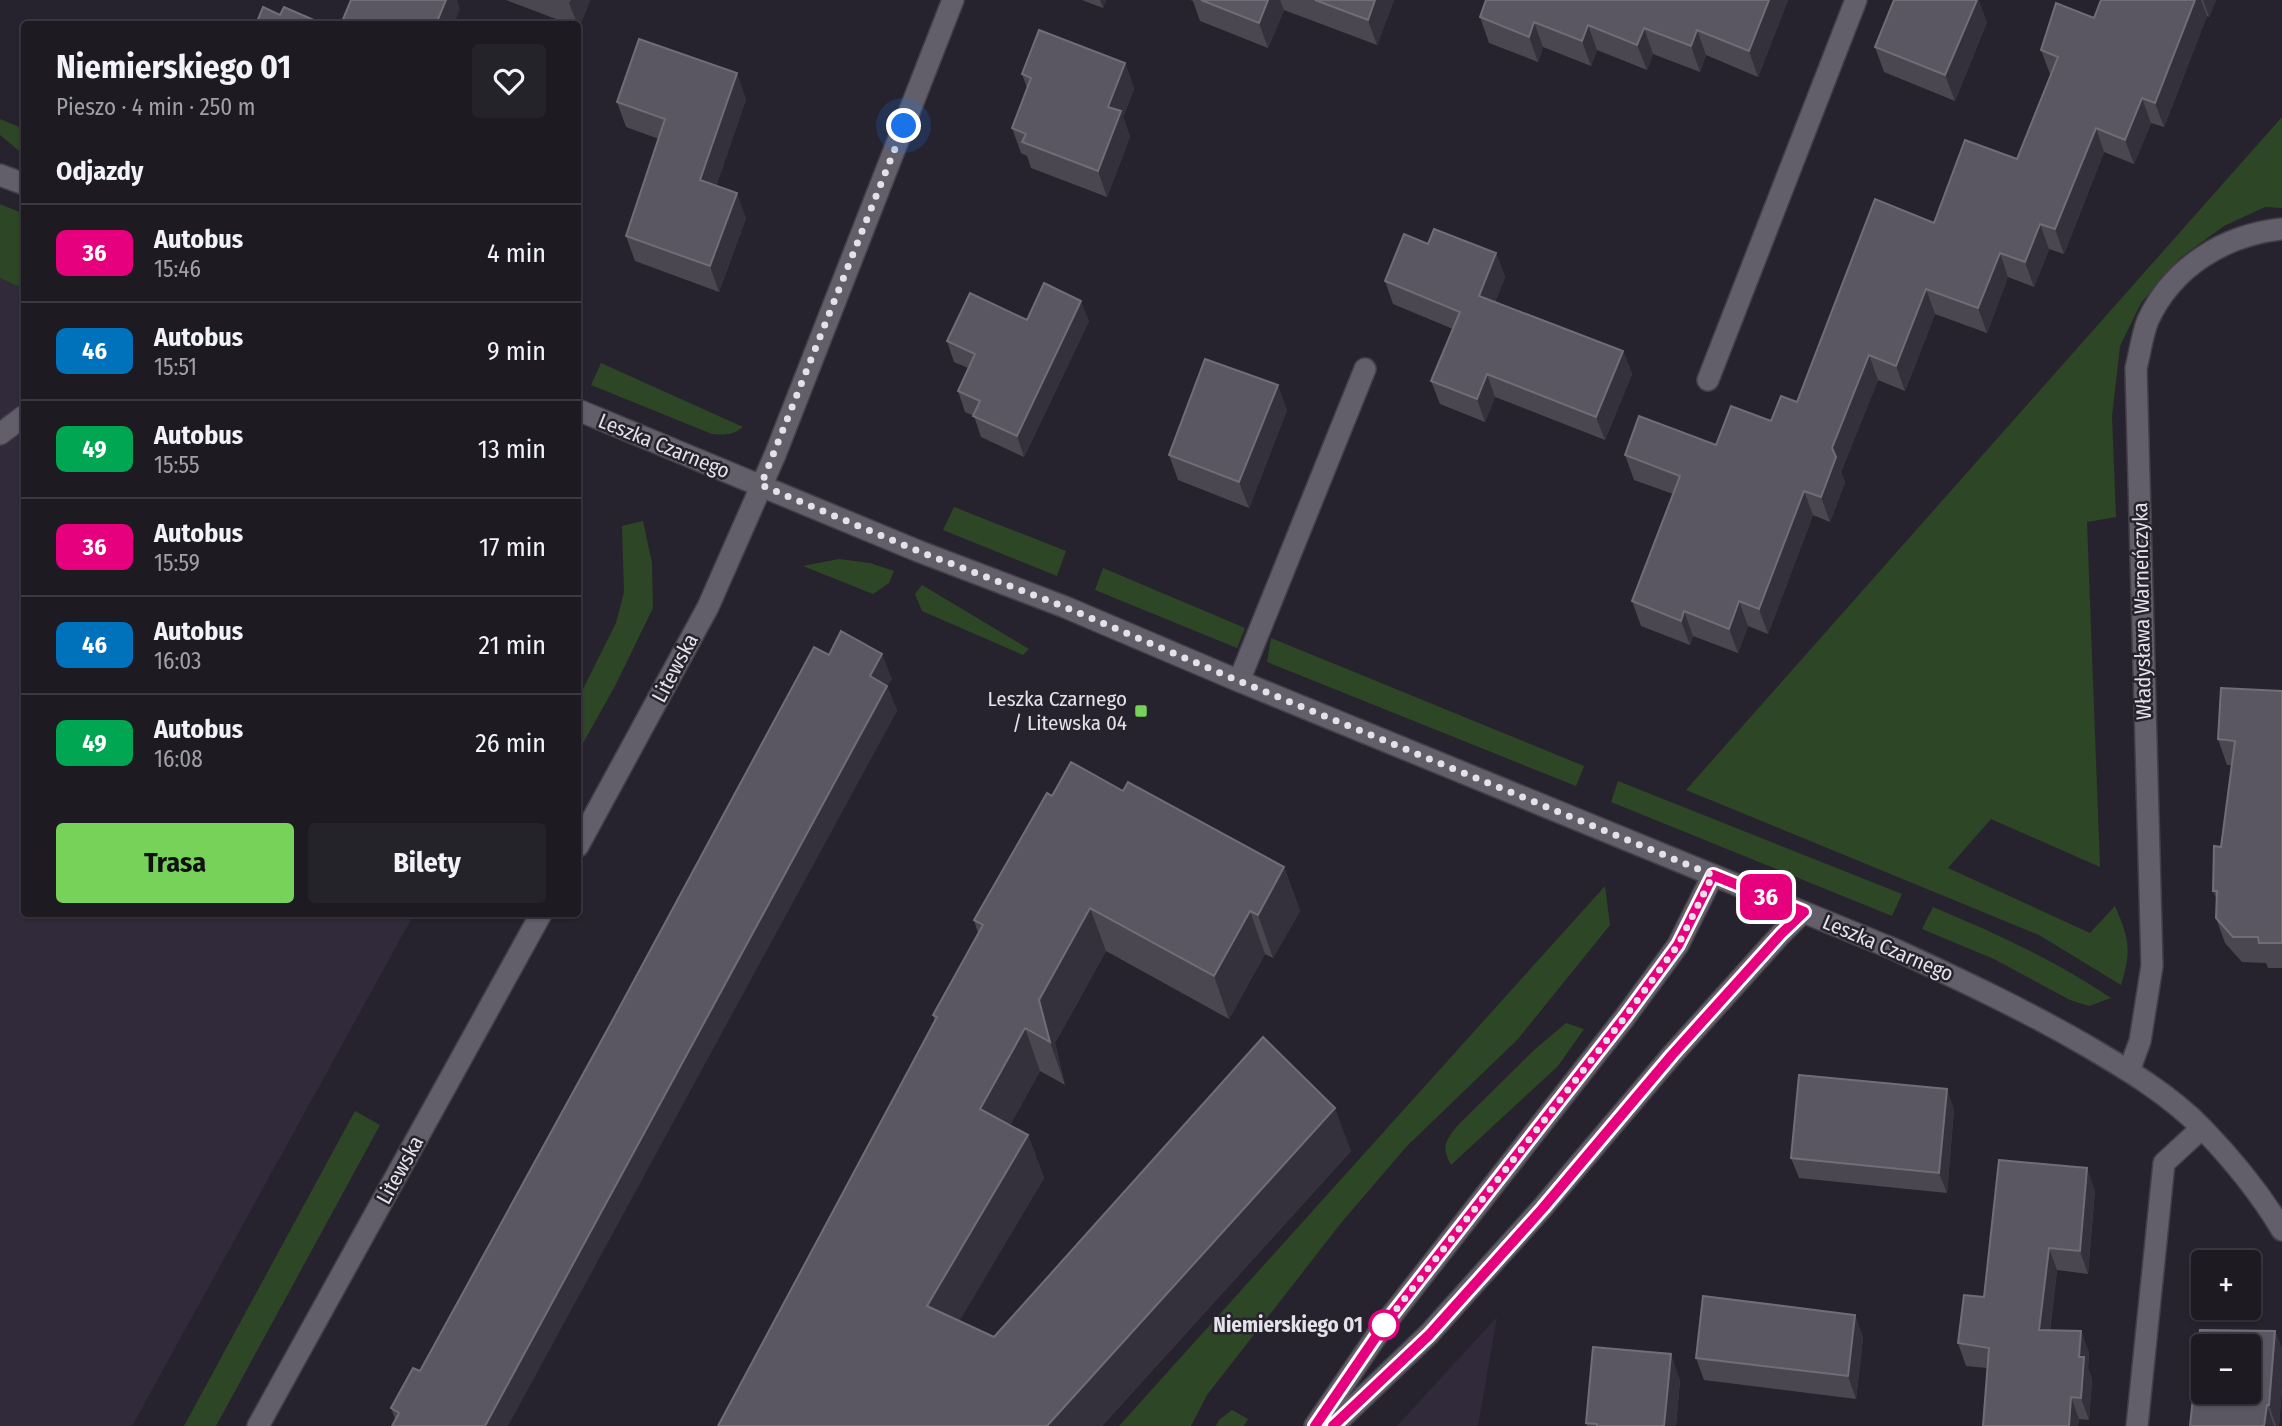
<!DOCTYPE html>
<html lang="pl">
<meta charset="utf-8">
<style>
:root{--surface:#1d1a22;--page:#25232a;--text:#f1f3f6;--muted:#a0a1a5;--line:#3b3840;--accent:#77d259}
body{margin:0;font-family:"Fira Sans Condensed",sans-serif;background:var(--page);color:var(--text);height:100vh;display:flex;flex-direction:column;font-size:26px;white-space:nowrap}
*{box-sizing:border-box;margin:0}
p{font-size:23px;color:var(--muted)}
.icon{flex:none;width:38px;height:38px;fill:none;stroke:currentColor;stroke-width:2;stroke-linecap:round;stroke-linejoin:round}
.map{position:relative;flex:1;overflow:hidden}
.drawer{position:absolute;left:21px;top:21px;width:560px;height:896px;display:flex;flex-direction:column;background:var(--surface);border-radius:7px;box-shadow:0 2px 5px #0004,0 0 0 2px var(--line)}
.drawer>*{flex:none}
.badge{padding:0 14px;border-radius:10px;font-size:24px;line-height:46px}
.controls{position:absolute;left:2191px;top:1250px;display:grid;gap:14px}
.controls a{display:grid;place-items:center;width:70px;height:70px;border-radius:7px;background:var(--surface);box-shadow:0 2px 5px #0004,0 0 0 2px var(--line);font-size:35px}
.you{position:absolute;width:35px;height:35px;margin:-18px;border:5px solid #fff;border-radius:50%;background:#1a73e8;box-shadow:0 0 0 10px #1a73e833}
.map>.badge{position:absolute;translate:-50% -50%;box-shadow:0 0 0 4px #fff}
h2{padding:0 35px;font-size:26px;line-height:63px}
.round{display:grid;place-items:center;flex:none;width:74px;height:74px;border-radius:7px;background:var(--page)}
.overview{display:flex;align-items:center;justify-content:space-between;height:119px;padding:0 35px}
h1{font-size:33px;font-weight:700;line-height:52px}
.primary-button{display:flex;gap:14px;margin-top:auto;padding:14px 35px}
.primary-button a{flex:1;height:80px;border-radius:7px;background:var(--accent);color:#111;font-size:28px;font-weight:700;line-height:80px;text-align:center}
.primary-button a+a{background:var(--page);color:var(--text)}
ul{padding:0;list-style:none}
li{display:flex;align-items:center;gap:21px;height:98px;padding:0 35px;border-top:2px solid var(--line)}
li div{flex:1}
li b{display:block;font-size:26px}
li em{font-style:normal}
li .badge{min-width:77px;font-weight:700;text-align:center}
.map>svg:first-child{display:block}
.built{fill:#302a3a}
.green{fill:#2d4625}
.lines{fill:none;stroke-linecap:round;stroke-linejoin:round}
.minor-casing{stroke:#433f49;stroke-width:24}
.minor{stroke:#625e6a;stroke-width:21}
.wall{fill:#4b4751}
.shaded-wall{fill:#35313c}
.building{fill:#5b5762;stroke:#706d77;stroke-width:2;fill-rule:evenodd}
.line-casing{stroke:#fff;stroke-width:16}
.line{stroke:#e6007e;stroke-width:10}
.walk{stroke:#e4e2e9;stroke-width:7;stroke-dasharray:0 12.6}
.poi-dot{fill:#77d259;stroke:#27232e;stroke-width:2.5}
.stop-dot{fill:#fff;stroke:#e6007e;stroke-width:3.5}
.labels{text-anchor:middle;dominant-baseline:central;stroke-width:5;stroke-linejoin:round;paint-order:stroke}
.street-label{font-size:21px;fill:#e4e2e9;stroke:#27232e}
.poi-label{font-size:21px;fill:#e4e2e9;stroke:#27232e;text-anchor:end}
.stop-label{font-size:21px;font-weight:bold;fill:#e4e2e9;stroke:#27232e;text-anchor:end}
</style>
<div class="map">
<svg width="2282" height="1426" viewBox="0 0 2282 1426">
<rect width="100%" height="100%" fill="#27232e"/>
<path class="built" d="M0,278l24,11v625h390l-282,512h-132z
M1497,1317l-19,109h-81z"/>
<path class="green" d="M2282,117v91l-17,-1 -41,19 -44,32 -39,45 -21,43 -8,70 4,101 -29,5 13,345 -109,-48 -43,49 142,65 25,-27c14,33 17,44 6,79l-82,-50 -353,-145z
M0,119l24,10v26l-24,-20z
M0,204l24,10v75l-24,-11z
M601,363l142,64c-10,8 -18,8 -31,7l-121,-49z
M954,507l112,44 -9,25 -114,-46z
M643,521l9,42 1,45 -38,78 -37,66v-53l38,-76 8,-31 -2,-66z
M839,559l31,4 24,8 -5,12 -16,11 -70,-28z
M1103,568l142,60 -8,20 -142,-58z
M922,585l107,64 -6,6 -101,-44 -7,-17z
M1271,638l313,128 -8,20 -309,-124z
M1618,781l284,113 -10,22 -281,-114z
M1605,886l5,39 -92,114 -111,107 -66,77 -134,172 -16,31h-72z
M1933,907c62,26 122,53 178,91l-22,8 -19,-6 -76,-41 -72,-30z
M1566,1023l18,6 -26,37 -107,99c-10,-19 -6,-23 6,-39l76,-75z
M355,1111l25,14 -164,301h-32z
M1232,1410l16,9 -4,7h-28l3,-6z"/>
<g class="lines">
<defs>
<path id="minor" d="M0,175l24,9
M1708,380l148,-380
M578,410l340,141 147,56 174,74 657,269c65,30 129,60 191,96 41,24 83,49 116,83 30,31 57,64 79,101
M0,434l24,-18
M1239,681l126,-312
M578,846l130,-239 67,-152 178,-455
M2129,1071l11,-30 12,-75 -16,-598c4,-15 6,-33 12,-48 25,-53 76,-85 134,-91
M258,1426l283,-512
M1315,1426l69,-101 241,-308 53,-72 35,-70
M1333,1426l96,-92 114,-127 129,-152 109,-121 22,-22
M2137,1426l27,-263 38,-35"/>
</defs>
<use href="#minor" class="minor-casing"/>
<use href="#minor" class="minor"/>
</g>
<path class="wall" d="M506,0h84l-11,28h-1v-4h-9z
M1082,0h24l-3,8z
M1190,0h204l-17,45 -93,-35 -16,38 -68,-27 -7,-20z
M1788,0l-30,77 -52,-22 -6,17 -47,-18 -6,16 -50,-20 -6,16 -48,-19 -5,15 -49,-19 -9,-26z
M2101,0h115l-7,17 -2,-1 -43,111 -13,-4 -17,41 -30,-12 -40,102 -15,-5 -15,38 -26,-10 -21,56 -52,-19 -30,77 -27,-11 -37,92 4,10 -15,40 -17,-7 -45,119 -20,-8 -10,27 -45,-17 -3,9 -49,-19 -9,-25 41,-107 -39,-14 -9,-25 91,-10 55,-24 26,-19 137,-179 83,-64 34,-84 -1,-1 -9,-24 53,-32z
M1987,22l-32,79 -71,-29 -9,-25z
M1125,63l9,26 -11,28 7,20 -23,60 -76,-29 -4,-12 -6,-3 -9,-25 15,-40 -5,-14z
M746,99l-30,87 30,32 -27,74 -84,-31 -9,-25 33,-97 -33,-12 -9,-25z
M1428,244l68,9 9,24 -10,25 128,49 9,23 -27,66 -110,-43 -10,25 -45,-18 -9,-23 22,-52 -60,-25 -8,-23z
M1027,320l62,1 -65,136 -43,-20 -7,-21 -9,-4 -7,-21 10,-23 -14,-6 -7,-21z
M1287,410l-38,98 -71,-28 -9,-25z
M829,655l63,24 -5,7 10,25 -502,708 -4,-11 29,-37z
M2282,691v277h-14l-2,-5 -24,-1 -17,-19 -9,-25 1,-18 -4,-9 8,-44 11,-82h-5l-9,-26z
M1123,791l161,76 16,44 -27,47 -8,-4 -36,65 -123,-68 -51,92 10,42 -25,-14 -30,54 18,10 16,43 -85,143 35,16 357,-186 -249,275h-384l217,-405 -2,-6 45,-82 -4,-13 78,-124z
M1954,1109l-7,84 -148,-15 -8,-20z
M2095,1190l-7,84 -31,-4 -7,60 31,1 8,22 -1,15 4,11 -3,41 -10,-1 -1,7h-95l4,-58 -21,-2 -8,-23z
M1855,1315l8,23 -7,61 -152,-19 -8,-22z
M2275,1331l7,18v38l-3,39h-89z
M1680,1380l-4,46h-89l-1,-3z"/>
<path class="shaded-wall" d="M446,0h11l3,9 -6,15h-18z
M571,0h19l-11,28 -10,-25z
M1100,0h6l-3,8z
M1268,0h12l4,10 -16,38 -9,-25z
M1375,0h19l-17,45 -9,-25z
M1769,0h19l-30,77 -9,-26z
M1977,0h2l8,22 -32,79 -10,-26z
M2195,0h6l6,16 -43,111 -9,-24z
M2203,0h13l-7,17z
M1534,22l9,25 -5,15 -9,-25z
M1588,25l9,25 -6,16 -9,-25z
M1644,28l9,26 -6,16 -10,-25z
M1697,30l9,25 -6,17 -9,-26z
M1125,63l9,26 -11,28 7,20 -23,60 -9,-26 10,-64z
M737,73l9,26 -36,106 -10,-25z
M2142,98l9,25 -17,41 -9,-24z
M2096,128l8,24 -40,102 -9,-25z
M737,193l9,25 -27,74 -9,-26z
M2040,224l9,25 -15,38 -9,-25z
M1496,253l9,24 -17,42 -9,-23z
M2000,253l8,24 -21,56 -9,-25z
M1926,289l9,25 -30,77 -9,-25z
M1081,301l8,20 -65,136 -7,-21z
M1623,351l9,23 -27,66 -9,-23z
M1869,355l9,25 -37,92 4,10 -15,40 -9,-25 11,-49z
M1487,374l8,23 -10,25 -8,-23z
M1278,385l9,25 -38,98 -10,-26z
M1804,491l9,24 -45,119 -9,-25z
M1739,601l9,25 -10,27 -9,-24z
M1684,611l9,25 -3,9 -9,-24z
M882,654l10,25 -5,7 10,25 -389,715h-23l385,-750z
M1284,867l16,44 -27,47 -15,-43z
M1090,908l16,43 -51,92 10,42 -15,-43 -11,-42z
M1250,911l15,43 -36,65 -15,-43z
M1025,1028l15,43 -45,81 -15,-43z
M1947,1089l7,20 -7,84 -8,-20z
M1335,1108l16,43 -249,275h-55z
M1028,1135l16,43 -101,171 -16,-43z
M2087,1168l8,22 -7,84 -8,-23z
M2049,1248l8,22 -10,82 -8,-22z
M1855,1315l8,23 -7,61 -8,-23z
M2081,1331l8,22 -1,15 4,11 -3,41 -8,-22 -2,-41z
M2275,1331l7,18v38l-3,39h-3l-7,-21z
M1671,1354l9,26 -4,46h-12z
M2071,1397l8,22 -1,7h-9z
M2267,1405l7,21h-10z"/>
<path class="building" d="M351,0h95l-10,24h-95z
M1201,0h67l-9,23z
M1315,0h60l-7,20z
M1486,0h283l-20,51 -52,-21 -6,16 -47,-18 -7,17 -49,-20 -6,16 -48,-19 -5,15 -49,-20z
M1894,0h83l-32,75 -70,-28z
M2101,0h94l-40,103 -13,-5 -17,42 -29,-12 -41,101 -15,-5 -15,38 -25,-9 -22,55 -52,-19 -30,77 -27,-11 -37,93 4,9 -15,40 -17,-6 -45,118 -20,-8 -10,28 -45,-18 -3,10 -49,-20 48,-125 -55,-21 14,-39 77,29 15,-39 40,15 10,-25 16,6 78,-203 59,24 31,-83 52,19 41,-102 -17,-7 15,-47 38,15z
M263,7l17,8 4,-8 39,17h-67z
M1039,30l86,33 -17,44 13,4 -23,60 -76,-29 4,-8 -14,-6 19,-50 -9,-4z
M639,39l98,34 -37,107 37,13 -27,73 -84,-30 39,-117 -48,-17z
M1434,229l62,24 -17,43 144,55 -27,66 -109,-43 -10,25 -46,-18 29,-69 -75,-31 19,-47 24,10z
M1044,283l37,18 -64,135 -44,-20 7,-15 -22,-10 17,-37 -28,-13 23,-48 57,27z
M1205,359l73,26 -39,97 -70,-27z
M841,631l41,23 -12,22 17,10 -402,740h-93l7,-13 -8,-5 22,-40 7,3 191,-348 203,-376 15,8z
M2221,688l61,3v252h-23l-1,-6h-25l-17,-19 1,-27h-4l1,-45 7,1 14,-106 -17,-2z
M1071,762l52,29 5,-9 156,85 -26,48 -8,-4 -36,65 -124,-68 -51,92 11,42 -25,-14 -45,81 48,26 -101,171 67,31 269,-300 72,71 -288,318h-329l219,-409 -4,-2 50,-90 -9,-5 73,-127 5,3z
M1799,1075l148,14 -8,84 -148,-15z
M1999,1160l88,8 -7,83 -31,-3 -10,82 42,1 -2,26h5l-3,41 -10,-1 -2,29h-86l6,-78 -31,-5 6,-48 20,2z
M1703,1296l152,19 -7,61 -152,-18z
M2200,1330l75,1 -6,74h-2l-3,21h-74zM2203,1346h46v45h-46z
M1593,1347l78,7 -7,72h-67v-2l-11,-1z"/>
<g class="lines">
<defs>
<path id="line" d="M1315,1426l69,-101 241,-308 53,-72 35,-70 91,37 -23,22 -109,121 -129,153 -114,127 -96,91"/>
</defs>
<use href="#line" class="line-casing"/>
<use href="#line" class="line"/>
<path class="walk" d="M904,126l-143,359 157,66 147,56 174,74 474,194 -35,70 -53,72 -241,308"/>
</g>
<rect class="poi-dot" x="1134" y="704" width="14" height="14" rx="3.5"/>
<circle class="stop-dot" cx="1384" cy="1325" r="14"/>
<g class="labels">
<g class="street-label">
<text transform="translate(664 446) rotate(22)">Leszka Czarnego</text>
<text transform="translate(2142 611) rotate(-91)">Władysława Warneńczyka</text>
<text transform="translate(675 668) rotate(-62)">Litewska</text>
<text transform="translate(1888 948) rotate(23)">Leszka Czarnego</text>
<text transform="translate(400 1170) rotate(-61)">Litewska</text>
</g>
<g class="poi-label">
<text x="1127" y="699">Leszka Czarnego<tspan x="1127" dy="24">/ Litewska 04</tspan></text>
</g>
<g class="stop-label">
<text x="1363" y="1325">Niemierskiego 01</text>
</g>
</g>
</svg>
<div class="controls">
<a>+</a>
<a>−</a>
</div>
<div class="you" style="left:904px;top:126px"></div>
<b class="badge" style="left:1766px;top:897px;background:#e6007e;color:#fff">36</b>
<section class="drawer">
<div class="overview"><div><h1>Niemierskiego 01</h1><p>Pieszo · 4 min · 250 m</p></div><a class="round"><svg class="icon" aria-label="heart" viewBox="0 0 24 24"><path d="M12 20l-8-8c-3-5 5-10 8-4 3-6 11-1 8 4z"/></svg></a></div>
<h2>Odjazdy</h2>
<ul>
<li><span class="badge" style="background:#e6007e;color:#fff">36</span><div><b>Autobus</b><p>15:46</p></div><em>4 min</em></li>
<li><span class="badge" style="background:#0072bc;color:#fff">46</span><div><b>Autobus</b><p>15:51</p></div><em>9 min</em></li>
<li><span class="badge" style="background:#00a651;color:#fff">49</span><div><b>Autobus</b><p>15:55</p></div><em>13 min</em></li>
<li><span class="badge" style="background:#e6007e;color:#fff">36</span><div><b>Autobus</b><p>15:59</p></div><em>17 min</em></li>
<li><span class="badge" style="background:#0072bc;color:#fff">46</span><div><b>Autobus</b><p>16:03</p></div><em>21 min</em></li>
<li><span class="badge" style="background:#00a651;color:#fff">49</span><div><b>Autobus</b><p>16:08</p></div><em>26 min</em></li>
</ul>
<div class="primary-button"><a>Trasa</a><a>Bilety</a></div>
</section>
</div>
